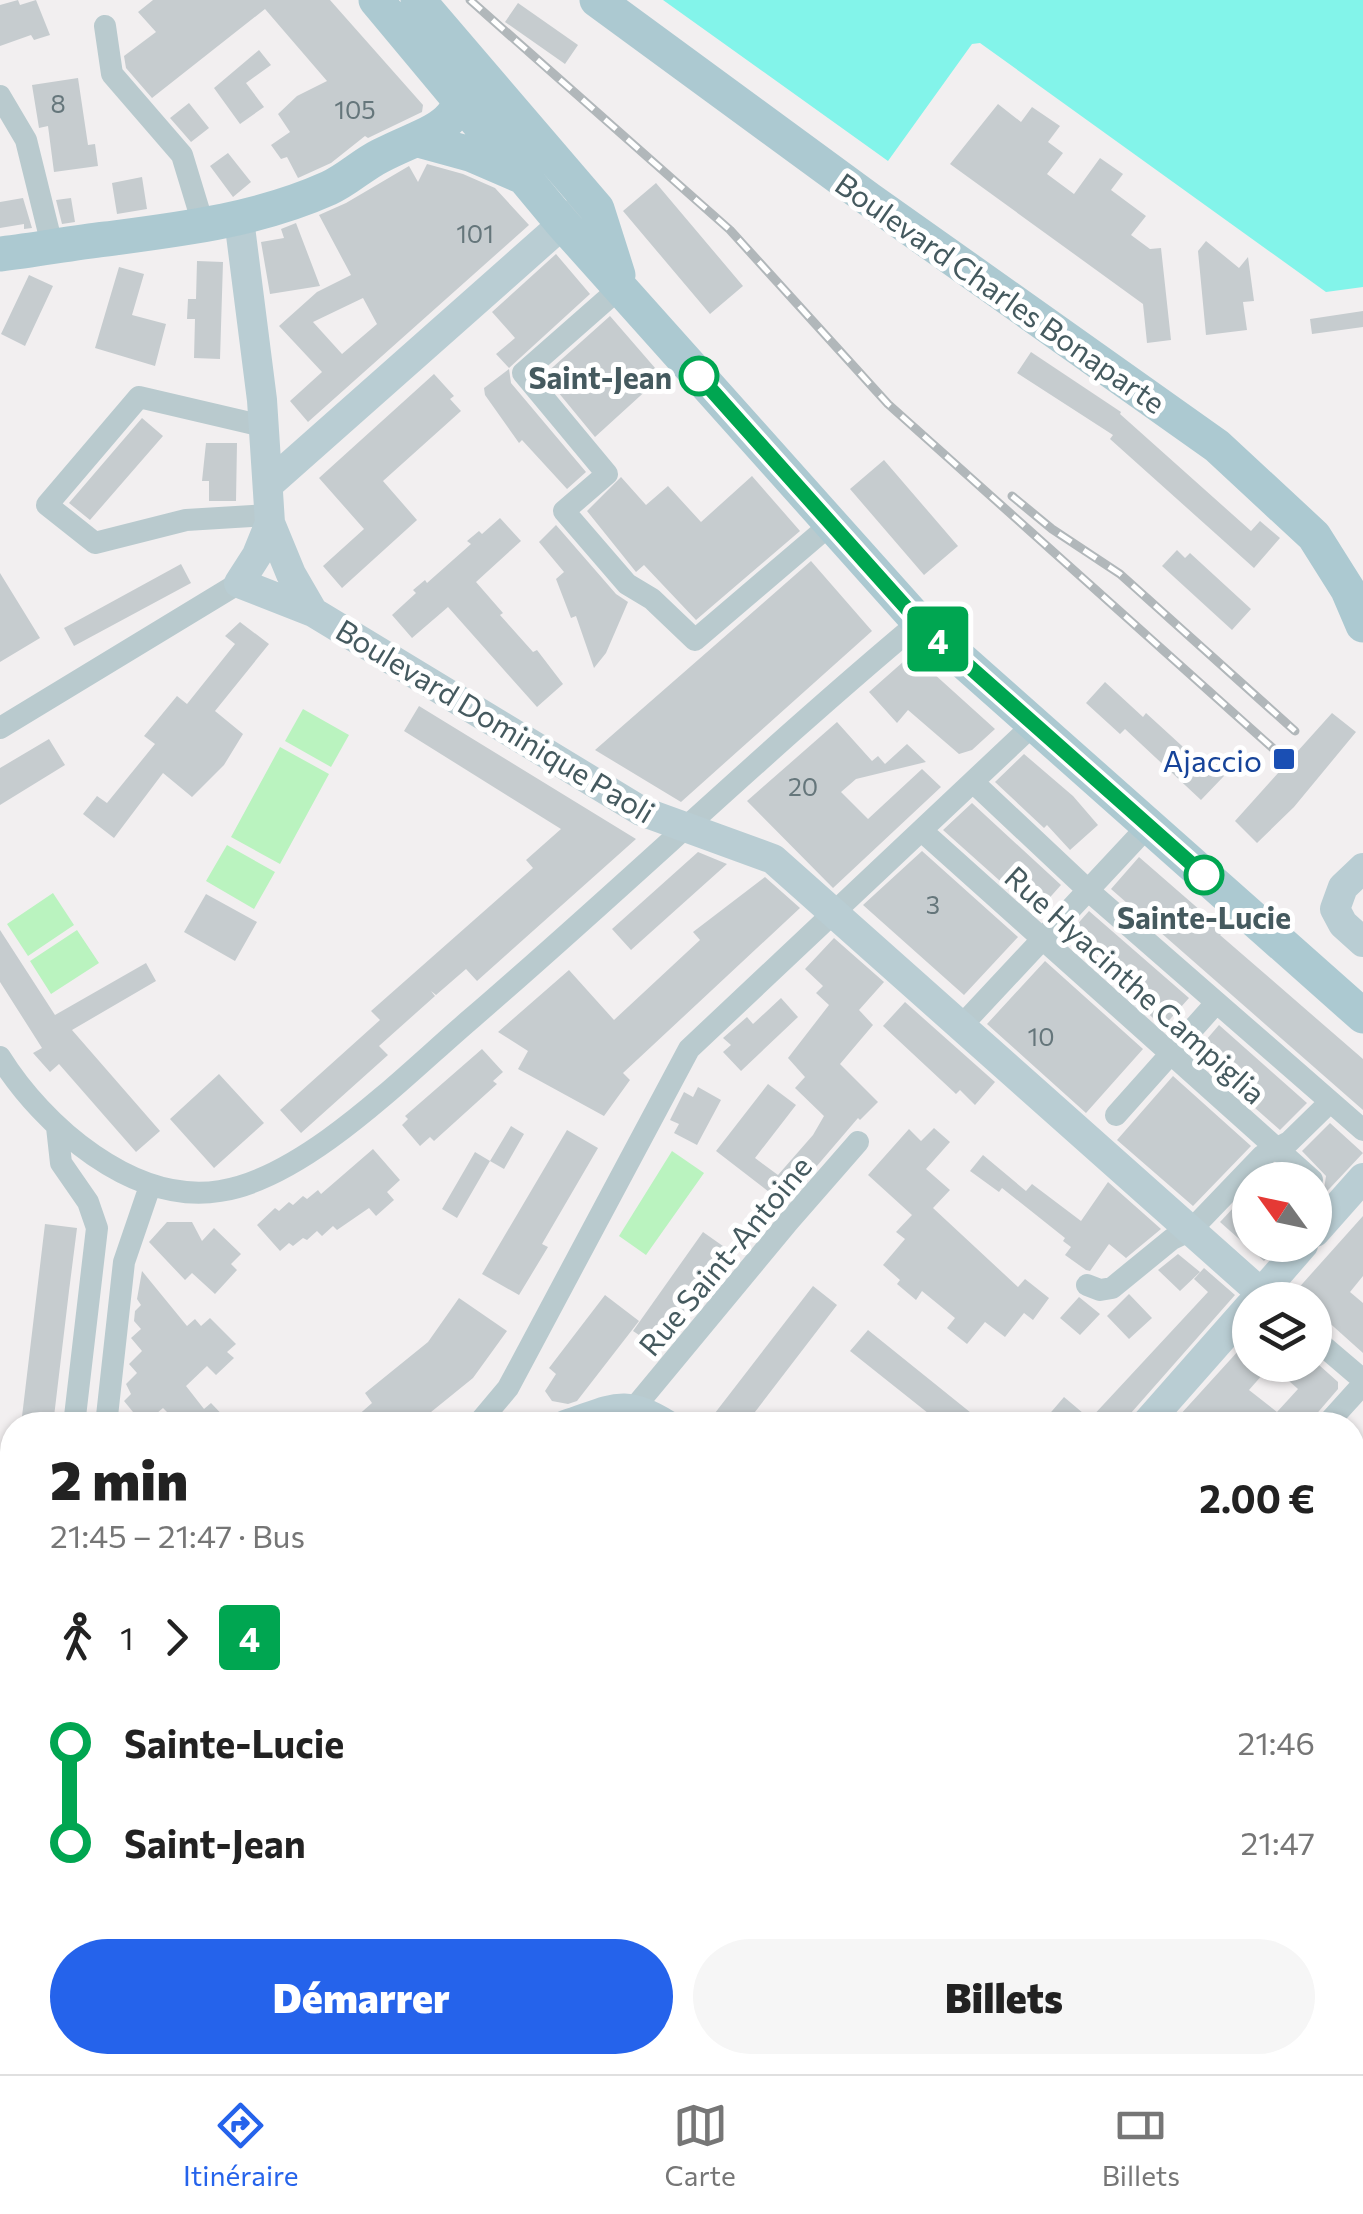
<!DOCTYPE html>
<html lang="fr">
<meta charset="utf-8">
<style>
:root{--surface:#fff;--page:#f6f6f6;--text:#222;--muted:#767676;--line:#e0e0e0;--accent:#2563eb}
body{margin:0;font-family:Commissioner,sans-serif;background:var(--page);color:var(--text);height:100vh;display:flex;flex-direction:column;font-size:38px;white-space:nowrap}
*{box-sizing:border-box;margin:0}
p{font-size:32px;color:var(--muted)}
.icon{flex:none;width:55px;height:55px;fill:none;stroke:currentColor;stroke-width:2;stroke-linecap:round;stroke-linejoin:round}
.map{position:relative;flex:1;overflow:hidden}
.side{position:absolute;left:0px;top:1412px;width:1365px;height:662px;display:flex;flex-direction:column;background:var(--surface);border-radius:40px 40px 0 0;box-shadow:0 2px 8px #0004}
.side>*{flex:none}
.badge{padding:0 20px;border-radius:8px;font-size:35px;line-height:65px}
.needle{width:65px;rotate:303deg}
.fabs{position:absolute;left:1232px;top:1162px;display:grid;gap:20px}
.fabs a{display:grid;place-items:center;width:100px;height:100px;border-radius:50%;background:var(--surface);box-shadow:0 2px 8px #0004;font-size:50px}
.map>.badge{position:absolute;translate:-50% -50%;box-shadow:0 0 0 5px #fff}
.legs{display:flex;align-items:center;gap:15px;height:110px;padding:0 50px;font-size:32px}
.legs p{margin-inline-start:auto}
.head{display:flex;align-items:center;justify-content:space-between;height:170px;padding:0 50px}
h1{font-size:55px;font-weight:800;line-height:75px}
.primary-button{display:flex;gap:20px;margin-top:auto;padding:20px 50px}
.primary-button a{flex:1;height:115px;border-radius:60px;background:var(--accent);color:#fff;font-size:40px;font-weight:800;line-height:115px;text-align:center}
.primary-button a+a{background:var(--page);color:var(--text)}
ul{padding:0 50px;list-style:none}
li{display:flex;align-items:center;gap:35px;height:100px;font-size:38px}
li i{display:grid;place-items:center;width:15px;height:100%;margin:0 12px;background:currentColor}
li i::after{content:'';width:25px;height:25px;margin:-12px;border:8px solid;border-radius:50%;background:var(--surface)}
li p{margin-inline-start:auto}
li:first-child i{background:linear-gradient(#0000 50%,currentColor 0)}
li:last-child i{background:linear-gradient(currentColor 50%,#0000 0)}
.tab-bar{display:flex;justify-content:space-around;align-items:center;height:140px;border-top:2px solid var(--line);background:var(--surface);font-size:28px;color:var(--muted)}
.tab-bar a{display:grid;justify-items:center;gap:5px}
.tab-bar .current{color:var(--accent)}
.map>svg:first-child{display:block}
.green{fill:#baf3bf}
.water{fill:#83f4ea}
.building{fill:#c6cccf;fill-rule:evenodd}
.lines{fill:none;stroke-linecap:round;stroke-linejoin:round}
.street{stroke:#b9cace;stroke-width:22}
.secondary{stroke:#b9cdd3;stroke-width:30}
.primary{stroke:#acc9d1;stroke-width:35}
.rail-casing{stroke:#b1b7ba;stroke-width:9}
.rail{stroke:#fff;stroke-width:5;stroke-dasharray:15;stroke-linecap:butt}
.line-1-casing{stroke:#fff;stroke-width:22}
.line-1{stroke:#00a651;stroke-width:15}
.stop-1-dot{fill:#fff;stroke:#00a651;stroke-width:5}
.transit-dot{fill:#1a4fb4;stroke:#fff;stroke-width:4}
.labels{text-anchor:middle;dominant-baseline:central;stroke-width:10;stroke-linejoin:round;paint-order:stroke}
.number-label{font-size:25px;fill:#65767b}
.street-label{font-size:30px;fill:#455a5f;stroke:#fff}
.stop-label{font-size:30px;font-weight:bold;fill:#455a5f;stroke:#fff;text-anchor:end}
.transit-label{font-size:30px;fill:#164399;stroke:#fff;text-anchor:end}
</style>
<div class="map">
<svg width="1363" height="2074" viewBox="0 0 1363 2074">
<rect width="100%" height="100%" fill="#f2eff0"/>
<path class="green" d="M303,709l46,26 -18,32 -46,-26z
M280,747l49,27 -49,90 -49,-27z
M227,845l48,27 -21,37 -48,-28z
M53,893l21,32 -46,31 -21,-32z
M77,930l22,33 -48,31 -21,-33z
M672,1151l32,22 -58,82 -27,-19z"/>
<path class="water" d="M663,0h700v287l-37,5 -346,-249 -8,1 -84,117z"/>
<path class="building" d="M18,0l2,5 16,-5 14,35 -16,5 -3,-5 -31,11v-41z
M153,0h177l93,105 -1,7 -54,26 -3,-2 -34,27 -33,15 -11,-21 -6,2 -10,-14 19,-13 -12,-18 19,-18 30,-15 -62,-72 -113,89 -26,-30 -2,-12 32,-24 -18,-20z
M518,3l60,42 -13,19 -60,-42z
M259,50l12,15 -25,18 18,24 -24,17 -26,-36z
M78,78l10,67 7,-1 3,22 -44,6 -6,-46 -9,2 -7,-43z
M189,103l20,25 -18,14 -21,-24z
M998,104l23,18 11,-15 28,19 -12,16 15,11 -16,21 27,20 26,-36 23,16 -12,16 35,26 -15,19 19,14 11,-1 10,92 -24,3 -4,-39 -193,-140z
M228,153l23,29 -18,15 -23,-31z
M427,164l36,10 32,14 34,37 -221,197 -18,-21 32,-29 -43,-46 38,-34 34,-17 -32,-60 27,-12 63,-37 9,16zM363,298l14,26 -35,30 -29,-32z
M142,177l5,32 -30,5 -5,-31z
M656,183l87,103 -33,28 -87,-103z
M23,198l9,30 -8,1v-5l-24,4v-26z
M71,198l4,24 -13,2 -6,-24z
M296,223l24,63 -50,8 -9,-52 23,-4 -3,-9z
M1206,241l33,27 9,-11 6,44 -11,1 4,28 -41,5 -8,-84z
M556,254l34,40 -81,74 -13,-14 19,-16 -23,-26z
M197,261l26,1 -3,97 -26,-1 1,-39h-8l1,-20h8z
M119,267l25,7 -12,41 34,9 -11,42 -60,-18z
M29,275l24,11 -28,60 -24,-12z
M1363,311v16l-51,7 -2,-15z
M610,316l52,60 -67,61 -51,-62z
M1031,352l90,60 -1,2 131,117 9,-10 20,17 -26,30 -144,-129 3,-4 -96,-62z
M509,369l2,14 75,89 -19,17 -45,-49 -3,3 -34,-48 -1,-7z
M434,374l20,22 -4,3 11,12 -78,70 34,39 -75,68 -19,-22 41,-37 -45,-51z
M142,418l21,18 -73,84 -21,-17z
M206,443h31l-1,58h-27v-20h-7z
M884,460l74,86 -34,29 -74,-86z
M752,476l48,55 -104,89 -52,-55 -8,7 -49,-61 34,-34 25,28 22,-19 33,36z
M500,518l21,23 -45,41 27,31 -3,2 33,37 4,-2 26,34 -26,23 -89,-100 -36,31 -20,-23 24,-22 -3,-3 12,-10 2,3 44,-39 -4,-3 12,-10 3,3z
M556,525l60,69 12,8 -22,51 -12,15 -18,-52 -5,2 -15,-39 8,-7 -25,-30z
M1177,550l8,8 5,-5 61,56 -19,21 -70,-64z
M811,561l61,70 -191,171 -86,-52z
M181,564l10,19 -117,63 -10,-18z
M0,573l40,65 -40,24z
M240,622l29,22 -54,67 28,23 -19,31 -32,32 -29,-24 -49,65 -31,-24 14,-18 10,7 48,-59 -11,-8 33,-40 10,8 48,-60 -10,-8z
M912,654l83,75 -23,21 -13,4 -51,-44 -11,13 -28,-31z
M1105,682l38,35 3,-4 59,54 11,-12 12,11 -7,8 3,2 -23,24 -76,-71 -5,5 -34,-31z
M419,706l217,133 -159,142 -11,-12 -30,26 -5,-4 4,5 -56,50 9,9 -87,78 -21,-23 100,-90 -9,-9 162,-143 -7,-8 35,-31 -157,-98z
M1332,713l24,19 -62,75 -37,36 -22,-22z
M837,722l35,39 6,-5 7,8 22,-20 19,18 -70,17 -15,13 27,27 54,-50 19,18 -108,101 -86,-87z
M49,739l16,26 -65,40v-37z
M1024,754l49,42 25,29 -28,25 -23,-25 -3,3 -49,-46z
M972,803l89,82 -25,28 -93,-83z
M922,851l96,86 -54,58 -101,-90z
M698,852l29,12 -96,86 -19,-21z
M1139,857l85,74 -4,4 143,124v51l-252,-221z
M765,877l35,31 -177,165 7,7 -26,36 -86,-47 10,-18 -30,-19 71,-62 45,50 86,-80 -7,-8z
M206,894l51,28 -22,39 -51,-29z
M1089,911l100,87 -26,29 -98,-89z
M0,930l55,85 91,-52 10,18 -84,49 88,101 -24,21 -77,-88 -9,8 -17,-19 9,-5 -42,-66z
M834,938l50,44 -25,28 14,15 -33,39 38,38 -18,18 -2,-2 -78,91 -12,-9 5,-5 -57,-44 52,-67 28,21 -41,53 23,17 35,-40 11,-19 -29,-28 10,-11 -17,-19 41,-53 -13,-12 7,-7 -18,-17z
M1045,961l98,88 -57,64 -99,-89z
M781,998l17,19 -57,54 -18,-19 8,-7 -8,-7 24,-21 6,7z
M905,1002l90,80 -20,23 -15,-15 -4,4 -73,-68z
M1219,1025l88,78 -27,27 -86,-76z
M482,1049l21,23 -10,9 4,3 -63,57 -4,-4 -10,9 -18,-21 6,-6 -3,-3z
M219,1074l45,49 -50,45 -44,-49z
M1173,1076l78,70 -58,60 -76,-66z
M698,1087l23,13 -24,45 -23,-12 5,-9 -9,-4 14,-28 9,5z
M1330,1123l33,30 -48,51v-10l9,-5 2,-13 -24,-25z
M511,1126l13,8 -20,35 -14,-8z
M934,1128l16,14 -24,27 24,21 -17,18 85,79 7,-8 24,19 -16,22 -9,-7 -19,24 -20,-15 -18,22 -20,-16 8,-10 -33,-27 -6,9 -19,-16 3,-4 -17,-15 22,-26 -9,-7 16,-17 -44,-40 41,-46 12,12z
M567,1130l31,18 -56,96 6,3 -29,48 -37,-21z
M373,1149l27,31 -13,12 7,8 -18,16 -7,-8 -32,22 -4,-4 -11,10 -5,-5 -10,9 -4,-2 -10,8 -4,-3 -9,8 -23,-26 18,-17 4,3 10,-9 4,3 10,-9 4,3 11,-9 3,4z
M475,1152l15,9 -33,57 -15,-9z
M983,1155l43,36 6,-7 49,37 27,-39 53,47 -35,29 -17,-14 -19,27 -4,-1 -21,-15 6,-8 -8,-6 2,-3 -63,-50 -3,4 -29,-21z
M1274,1166l16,14h-30z
M1250,1190v55h28l-14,16 -44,-39z
M1363,1216v60l-13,16 13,11v50l-48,-43v-10h-12l-8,-8z
M167,1222h25l10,19 12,-13 27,26 -10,10 6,6 -22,24 -23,-21 -7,7 -36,-38z
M45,1224l32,4 -8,63 -16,134h-32z
M703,1232l27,19 -70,98 -27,-18z
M1178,1254l22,18 -20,19 -22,-21z
M1204,1268l31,27 -104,118 -6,12h-85l24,-28 26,22 118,-127 -14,-13z
M142,1271l45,55 8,-7 6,7 9,-8 26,26 -9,8 7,6 -18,17 -9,-9 -21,20 18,23 7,-6 21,22h-52l-17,-17 -20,17h-22l12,-13 -9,-11 7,-7 -5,-10 11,-11 -8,-9 13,-13 -11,-13 10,-9 -7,-8 1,-10 6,-6 -4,-6z
M813,1286l24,19 -92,120h-15l-15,-12z
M1129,1294l23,24 -23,21 -22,-23z
M605,1295l34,26 -62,80 -9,3 -16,-3 -7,-10 11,-17 -7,-6z
M1079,1297l21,17 -20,21 -20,-17z
M459,1298l48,33 -34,47 -58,47h-68l25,-22 -7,-10 63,-51z
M868,1330l118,95h-43l-93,-74z
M1250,1338v27h21l-22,25 28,22 21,-23 -27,-24h48l19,17v7l-31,36h-119l-9,-9z"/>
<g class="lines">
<path class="street" d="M105,26l7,48 70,81 21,69
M0,96l26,44 27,109
M622,286l-99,87 84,101 -43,37 63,73 25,15 43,41 136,-116
M263,426l-124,-29 -92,108 48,38 91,-23 84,-5
M0,728l239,-145
M973,782l117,110 273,238
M922,831l390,349
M963,1024l185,-198
M0,1057c43,69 133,148 220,134 86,-13 186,-117 252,-173 151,-130 295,-269 447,-396
M1116,1115l100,-112
M57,1127l4,36 27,39 9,26 -23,197
M1087,1285l13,5 12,-2 60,-49 19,-9 71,-74 27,-14 41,-40
M1315,1339l48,41
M106,1425l18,-163 26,-76
M477,1425l31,-37 181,-339 344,-324
M620,1425l169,-204 69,-79
M1326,1425l37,-41
M0,1491h12
M1352,1939l11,4
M1315,2062l11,12
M0,2073l12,-15
M244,2074l7,-4"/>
<path class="secondary" d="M239,219l23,181 8,123 21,51 22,38
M268,485l307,-272 23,25 6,12
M270,523l-13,32 -18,28 74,29 328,199 132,48 488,434
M1363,868l-20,19 -8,22 8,15 20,18
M1315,1232l48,-54
M1255,1300l48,-55
M565,1425c47,-15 58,-28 102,0
M1145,1425l105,-119
M0,1548l12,17
M0,1802l12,-7
M1282,2062l12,12
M353,2074l2,-12"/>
<path class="primary" d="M376,0l186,223 357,399 444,394
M418,0l179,209 21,66
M597,0l273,200 347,246 97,90 34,54 15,35
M419,140l51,14 51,22
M0,254c36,-4 70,-11 106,-15 76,-10 152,-19 223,-51 18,-8 33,-23 51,-32 54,-28 87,-25 87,-98"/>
<defs>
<path id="rail" d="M470,0l260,230 158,174 388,347
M1012,496l40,33 68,45 175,157"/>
</defs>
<use href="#rail" class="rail-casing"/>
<use href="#rail" class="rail"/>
</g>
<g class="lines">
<defs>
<path id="line-1" d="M699,376l220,246 285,253"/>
</defs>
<use href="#line-1" class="line-1-casing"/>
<use href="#line-1" class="line-1"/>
</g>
<g class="stop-1-dot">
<circle cx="699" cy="376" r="18"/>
<circle cx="1204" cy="875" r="18"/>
</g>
<rect class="transit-dot" x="1272" y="747" width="24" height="24" rx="5"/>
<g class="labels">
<g class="number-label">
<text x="58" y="103">8</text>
<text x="355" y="109">105</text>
<text x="475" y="233">101</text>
<text x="803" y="786">20</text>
<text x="933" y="904">3</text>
<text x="1041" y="1036">10</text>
</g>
<g class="street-label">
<text transform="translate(1001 292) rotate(35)">Boulevard Charles Bonaparte</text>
<text transform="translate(496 720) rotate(31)">Boulevard Dominique Paoli</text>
<text transform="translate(1136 984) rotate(42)">Rue Hyacinthe Campiglia</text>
<text transform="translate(724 1255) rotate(-50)">Rue Saint-Antoine</text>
</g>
<g class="stop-label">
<text x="672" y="376">Saint-Jean</text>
<text x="1204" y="916" text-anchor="middle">Sainte-Lucie</text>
</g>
<g class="transit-label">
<text x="1262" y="759">Ajaccio</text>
</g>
</g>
</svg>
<div class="fabs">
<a><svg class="needle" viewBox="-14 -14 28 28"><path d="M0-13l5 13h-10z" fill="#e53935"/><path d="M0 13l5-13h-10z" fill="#767676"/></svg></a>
<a><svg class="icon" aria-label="layers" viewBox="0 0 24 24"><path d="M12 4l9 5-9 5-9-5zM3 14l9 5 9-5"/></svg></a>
</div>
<b class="badge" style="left:938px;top:639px;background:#00a651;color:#fff">4</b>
<section class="side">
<div class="head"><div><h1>2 min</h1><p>21:45 – 21:47 · Bus</p></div><b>2.00 €</b></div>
<div class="legs"><svg class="icon" aria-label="walk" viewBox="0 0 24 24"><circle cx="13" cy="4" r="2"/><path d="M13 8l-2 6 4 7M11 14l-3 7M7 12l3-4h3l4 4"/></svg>1<svg class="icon" aria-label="forward" viewBox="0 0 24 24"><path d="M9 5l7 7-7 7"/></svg><b class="badge" style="background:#00a651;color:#fff">4</b></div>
<ul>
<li><i style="color:#00a651"></i><b>Sainte-Lucie</b><p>21:46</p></li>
<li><i style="color:#00a651"></i><b>Saint-Jean</b><p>21:47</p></li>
</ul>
<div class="primary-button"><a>Démarrer</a><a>Billets</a></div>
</section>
</div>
<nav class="tab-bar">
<a class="current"><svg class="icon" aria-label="directions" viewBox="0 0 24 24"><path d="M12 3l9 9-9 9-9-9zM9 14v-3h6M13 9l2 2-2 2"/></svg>Itinéraire</a>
<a><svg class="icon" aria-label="map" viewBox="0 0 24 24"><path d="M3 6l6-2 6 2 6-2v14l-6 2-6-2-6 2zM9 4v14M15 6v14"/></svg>Carte</a>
<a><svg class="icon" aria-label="tickets" viewBox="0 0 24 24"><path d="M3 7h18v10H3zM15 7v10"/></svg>Billets</a>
</nav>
